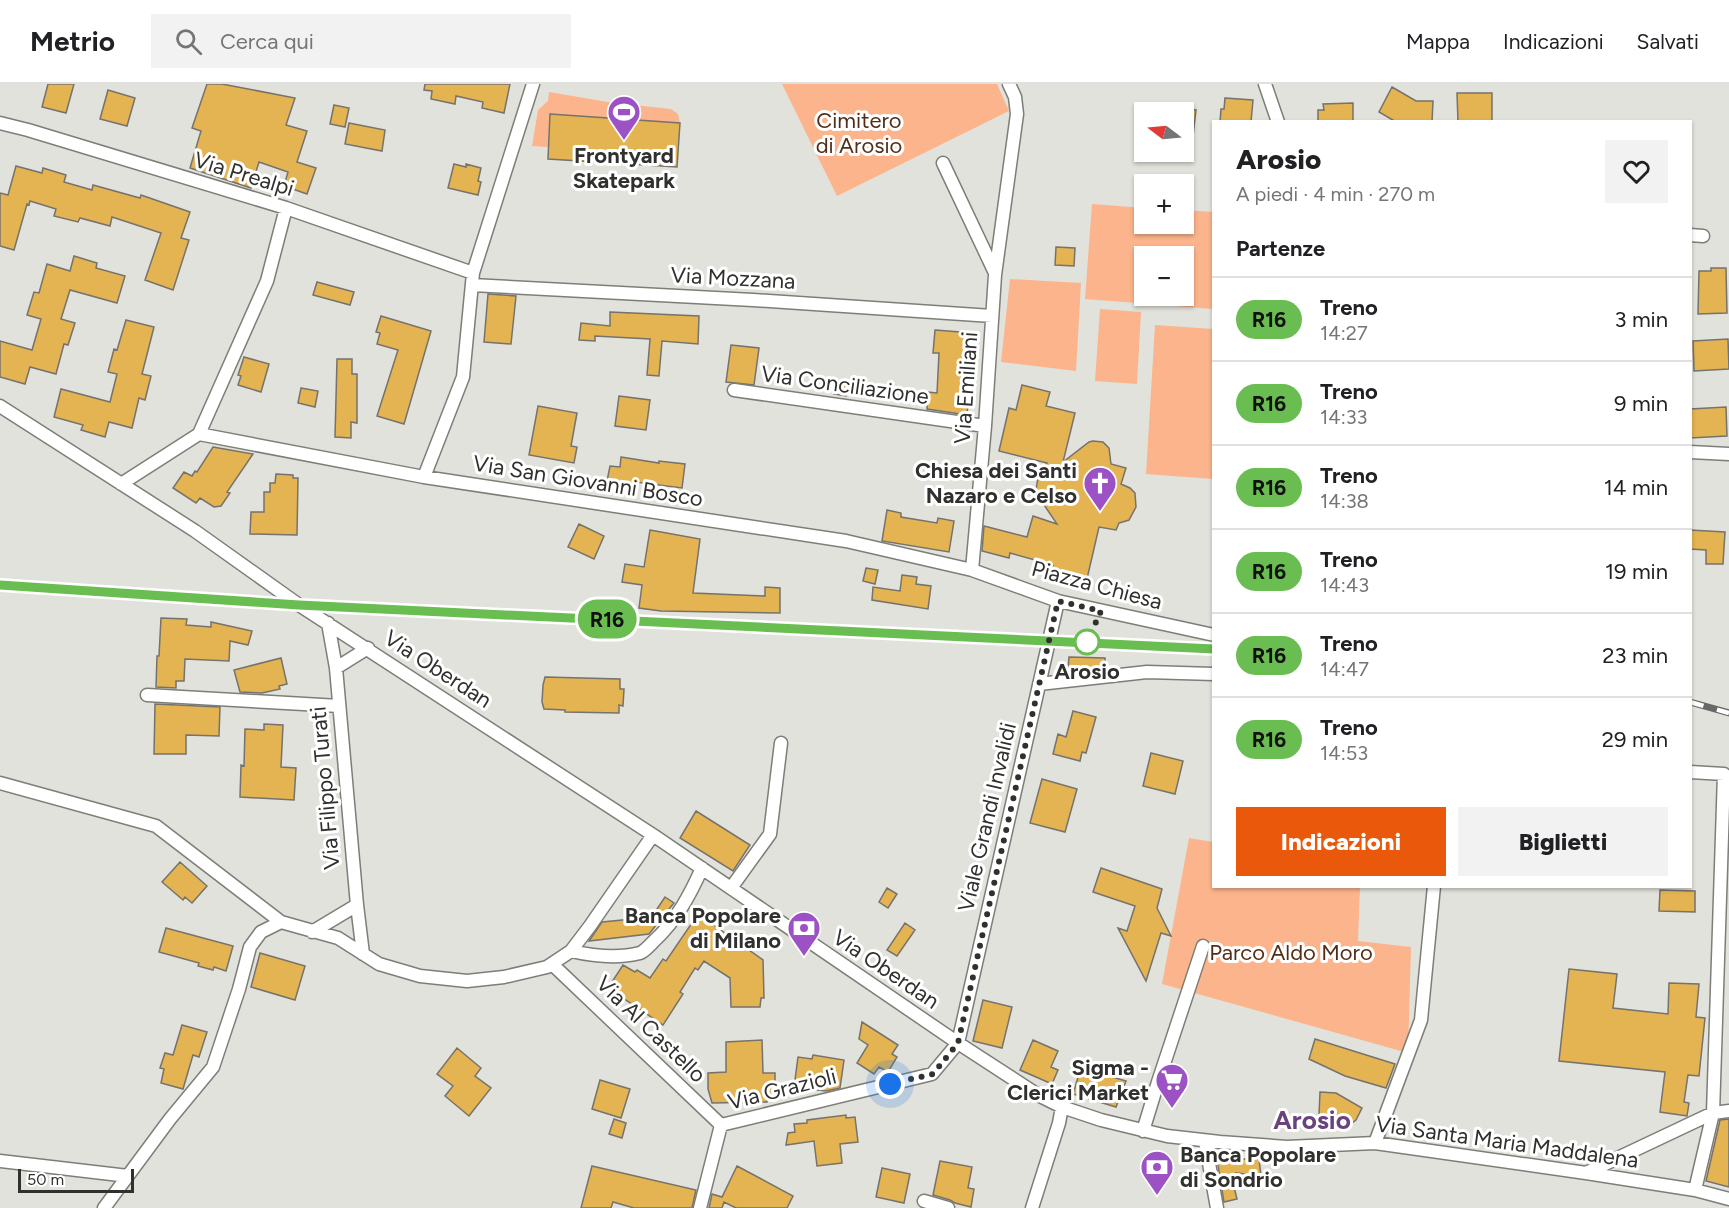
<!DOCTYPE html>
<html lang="it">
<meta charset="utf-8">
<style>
:root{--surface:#fff;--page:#f2f2f2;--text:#202124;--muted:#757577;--line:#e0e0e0;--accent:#ea580c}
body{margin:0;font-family:Figtree,sans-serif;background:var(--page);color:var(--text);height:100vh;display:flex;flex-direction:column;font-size:22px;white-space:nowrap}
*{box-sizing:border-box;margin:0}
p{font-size:20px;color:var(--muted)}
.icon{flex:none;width:33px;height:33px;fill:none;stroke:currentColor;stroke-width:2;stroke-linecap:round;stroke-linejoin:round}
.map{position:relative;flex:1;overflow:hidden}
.sheet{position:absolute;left:1212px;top:36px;width:480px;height:768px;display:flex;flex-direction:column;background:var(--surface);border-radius:0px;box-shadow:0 2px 4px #0004}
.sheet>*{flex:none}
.badge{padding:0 12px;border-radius:20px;font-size:21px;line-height:39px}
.needle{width:39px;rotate:286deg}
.buttons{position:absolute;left:1134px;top:18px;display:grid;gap:12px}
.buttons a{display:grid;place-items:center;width:60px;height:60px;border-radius:0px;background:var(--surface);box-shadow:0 2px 4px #0004;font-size:30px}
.scale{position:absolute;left:18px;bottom:15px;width:116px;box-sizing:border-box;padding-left:6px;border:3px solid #30312e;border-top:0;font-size:16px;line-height:21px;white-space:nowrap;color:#30312e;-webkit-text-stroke:4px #fff;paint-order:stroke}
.you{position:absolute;width:30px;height:30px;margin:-15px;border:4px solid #fff;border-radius:50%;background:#1a73e8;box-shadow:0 0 0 9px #1a73e833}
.map>.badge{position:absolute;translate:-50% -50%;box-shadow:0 0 0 3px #fff}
h2{padding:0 24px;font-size:22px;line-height:54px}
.round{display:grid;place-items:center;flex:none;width:63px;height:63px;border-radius:0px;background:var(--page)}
.summary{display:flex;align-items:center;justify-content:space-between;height:102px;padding:0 24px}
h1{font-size:28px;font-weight:800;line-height:45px}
.button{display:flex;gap:12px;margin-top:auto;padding:12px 24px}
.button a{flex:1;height:69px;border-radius:0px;background:var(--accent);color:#fff;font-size:24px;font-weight:800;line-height:69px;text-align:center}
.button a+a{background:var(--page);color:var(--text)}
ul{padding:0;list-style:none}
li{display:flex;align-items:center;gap:18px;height:84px;padding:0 24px;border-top:2px solid var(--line)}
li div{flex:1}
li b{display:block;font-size:22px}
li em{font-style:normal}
li .badge{min-width:66px;font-weight:700;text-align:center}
header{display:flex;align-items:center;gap:36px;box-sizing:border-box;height:84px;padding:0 30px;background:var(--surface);border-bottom:2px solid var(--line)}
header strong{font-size:28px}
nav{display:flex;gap:33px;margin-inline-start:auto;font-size:21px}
.search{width:420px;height:54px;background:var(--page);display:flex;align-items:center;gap:15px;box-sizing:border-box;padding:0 21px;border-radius:0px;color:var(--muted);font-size:22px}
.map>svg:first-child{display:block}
.green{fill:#fcb48c;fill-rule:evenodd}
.building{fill:#e4b352;stroke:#76726c;stroke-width:1.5}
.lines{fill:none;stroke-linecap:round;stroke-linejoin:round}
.minor-casing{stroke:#7d7e78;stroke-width:15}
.minor{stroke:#fff;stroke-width:12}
.rail-casing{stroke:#686965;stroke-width:7}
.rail{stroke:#fff;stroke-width:4.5;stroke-dasharray:14;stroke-linecap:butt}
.line-casing{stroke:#fff;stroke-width:14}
.line{stroke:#69bd51;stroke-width:9}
.walk{stroke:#30312e;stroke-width:6;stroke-dasharray:0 10.8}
.stop-dot{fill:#fff;stroke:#69bd51;stroke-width:3}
.labels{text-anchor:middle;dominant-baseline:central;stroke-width:6;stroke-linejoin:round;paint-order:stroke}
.park-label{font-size:22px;fill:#522e18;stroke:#fff}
.poi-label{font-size:22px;font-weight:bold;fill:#30312e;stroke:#fff;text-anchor:end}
.street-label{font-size:22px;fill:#30312e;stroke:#fff}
.stop-label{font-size:22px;font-weight:bold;fill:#30312e;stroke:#fff}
.quarter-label{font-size:26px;font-weight:bold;fill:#68437d;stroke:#fff}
</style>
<header>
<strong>Metrio</strong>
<div class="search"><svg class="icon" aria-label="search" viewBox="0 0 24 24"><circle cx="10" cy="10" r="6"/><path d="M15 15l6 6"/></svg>Cerca qui</div>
<nav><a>Mappa</a><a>Indicazioni</a><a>Salvati</a></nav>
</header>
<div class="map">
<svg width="1729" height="1124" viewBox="0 0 1729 1124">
<rect width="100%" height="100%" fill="#e1e2db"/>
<path class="green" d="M782,0h215l12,27 -172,85z
M549,8l65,11 57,6 7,5 2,9 -129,-9 -3,33 -16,-1 6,-36 10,-9z
M1092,120l52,4v16h40v-14l29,2v97l-128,-10zM1144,172h40v40h-40z
M1010,195l71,4 -5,88 -75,-9z
M1100,225l41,3 -4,72 -42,-3z
M1155,241l58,4v150l-67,-5z
M1189,754l24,4 1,44 146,1 -2,54 53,6 -3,106 -246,-69z"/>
<path class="building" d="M48,0h26l-8,29 -24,-6z
M207,0h15l73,14 -9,27 21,6 -10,31 19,6 -9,26 -23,-8 4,-14 -29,-10 -8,26 -61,-20 11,-37 -9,-3z
M425,0h85l-6,29 -22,-5 1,-6 -27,-6 -1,8 -24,-5 1,-8 -8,-1z
M1392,3l24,14h17l-1,21h-36l-17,-10z
M108,6l27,8 -8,28 -27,-7z
M1457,9h35v29h-34z
M1225,14l28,2 -2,22h-31l1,-13h3z
M1353,19v19h-35v-12h6l-1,-6z
M334,21l15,3 -4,19 -15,-3z
M1184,25l12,1 -4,35 -8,-1z
M550,30l130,9 -3,44 -129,-8z
M349,39l36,7 -3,21 -37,-7z
M454,80l12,3v-3l15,4 -3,13 3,1 -3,13 -30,-7z
M16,82l26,7 1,-5 23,7 -2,7 28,8 1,-5 47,13 1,-3 49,17 -9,26 8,2 -16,50 -28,-10 16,-47 -49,-16 -2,9 -30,-8 -2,4 -24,-6 2,-7 -26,-8 -1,4 -2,-1 -13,46 -14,-4v-53l8,2z
M1056,163l19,1 -1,18 -19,-1z
M74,172l23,7 -1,5 29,8 -8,27 -47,-13 -9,29 14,4 -7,22 -4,-1 -8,30 -26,-7 -5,17 -25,-7v-36l32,9 9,-31 -14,-4 7,-23 5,1 8,-29 23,7z
M1711,184h15l1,45 -29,1 1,-43h12z
M317,198l37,10 -4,13 -37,-10z
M488,210l28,2 -5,48 -27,-2z
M610,228l89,4 -1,28 -36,-3 -3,35 -12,-1 3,-36 -55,-3v5l-16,-1 2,-17 29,3z
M381,232l50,15 -27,93 -27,-8 21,-66 -21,-6 3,-11 -4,-1z
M126,236l28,7 -12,47 9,2 -6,24 -6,-2 -7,30 -23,-6 -4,15 -24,-7 2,-5 -29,-8 7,-28 49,13 7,-28 -9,-2 6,-23 3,1z
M935,246l38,3 -2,29h-4l-2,27 4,1 -2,25 -40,-6 1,-17 9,1 2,-40h-6z
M1728,255l1,30 -35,2 -1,-30z
M731,261l28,3 -5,37 -28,-3z
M244,273l25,7 -8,28 -23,-7 3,-9 -3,-1z
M337,275h15v15h5v49l-6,-1v16l-16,-1z
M836,298l12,1 -2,13 -12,-2z
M1022,301l28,7 -4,14 29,7 -12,49 26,-20 4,-1 10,1 6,6 2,16 15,4 -5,16 9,4 5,5 1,14 -7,13 -10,3 -3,7 -17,-3 -13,56 -35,-9 2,-9 -43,-12 -1,5 -27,-7 2,-25 43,11 6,-21 24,8 -19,-28 -2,-6 2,-12 9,-15 -48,-12 10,-43 7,2z
M301,304l17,3 -3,16 -17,-4z
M619,312l31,4 -4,30 -31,-4z
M538,322l39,7 -6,33 6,1 -3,16 -45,-8z
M1726,323l1,29 -37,2v-29z
M213,363l40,7 -26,38 3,1 -9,13 -7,1 -14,-9 -4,5 -23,-15 11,-16 8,4 3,-5 2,1z
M621,373l38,6v-2l26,3 -3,24 -46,-6 -1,5 -8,-1 -1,3 -20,-3 4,-20 10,1z
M276,390l17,1v3h5l-1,57 -47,-1 1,-22h13v-20h6v-9h5z
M887,426l14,3v4l36,6 1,-5 16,3 -5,31 -67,-11z
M579,440l25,12 -10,23 -26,-12z
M650,446l50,9 -7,54 72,3v-9l15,1v25l-119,-2 -22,-3 3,-23 -20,-3 3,-18 19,3z
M1690,446l35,2 -2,32h-17v-14l-16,-1z
M866,484l12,2 -3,14 -12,-3z
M902,491l15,2 -1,7 15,2 -3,23 -56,-9 1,-13 27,4z
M161,534l26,1 -1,6 25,2v-5l41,9 -4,14 -18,-4 -1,20 -44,-2 -1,22h-8v7l-20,-1 1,-31h2z
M1069,573l36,1v10l-37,2z
M281,574l6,26 -8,2 1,3 -18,4 -22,-1 -6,-22z
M545,593l75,2v10h4l-1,17 -4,-1v8l-54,-1v-2l-21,-1 -2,-7 1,-17z
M155,620l65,3 -1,29 -33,-1v19h-32z
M1073,627l23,6 -10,36 -4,-1 -2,9 -27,-7 5,-20 8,3z
M264,640l19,1 -2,42 15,1 -2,32 -54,-3 1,-32 3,1 1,-37 19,1z
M1151,669l32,8 -8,33 -32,-8z
M1042,695l35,10 -12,43 -35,-9z
M696,727l54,34 -17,26 -53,-33z
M180,778l27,24 -15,17 -7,-6 -2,3 -21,-18z
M1101,784l61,21 -5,19 14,28 -10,-3 -15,48 -28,-53 9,3 8,-25 -42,-14z
M887,804l10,6 -9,14 -9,-6z
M1660,806l35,1v21l-36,-1z
M665,813l9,6 -25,31 -60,7 13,-19 41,-4v-4l12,-2z
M698,830l65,46 1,38h-3l-1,9h-29l-1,-29 -26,-17 -6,9 -3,-2 -15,24 3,2 -20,31 -55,-37 15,-23 12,7 2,-2 13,8 13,-19 3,2z
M905,839l10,7 -18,26 -10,-6z
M166,844l67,18 -7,25 -12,-4 -1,3 -15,-4 1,-3 -40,-11z
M260,869l45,13 -10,34 -44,-13z
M1569,885l48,5 -4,34 55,6 1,-31 30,1 -3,33 9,1 -6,58 -11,-1 -4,27 5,1 -2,13 -27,-4 5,-40 -106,-11z
M983,916l29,7 -10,41 -29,-7z
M862,938l36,23 -6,9 5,3 -9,15 -9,-5 -5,7 -17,-11 11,-18 -9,-6z
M182,941l25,7 -8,25 -6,-2 -10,34 -22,-6 3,-14 -4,-1 5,-15 8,2z
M1315,955l80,25 -9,24 -41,-12 -36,-17z
M762,956l1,33h12v22l-8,1v6l-55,1 -4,-14v-16l18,-1v-30z
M1033,956l25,11 -7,16 7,3 -6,14 -32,-14z
M457,964l24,20 -6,8 16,12 -22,28 -24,-20 8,-10 -16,-12z
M813,971l31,5 -4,28 -14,3 -32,-4 4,-30 14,2z
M1082,980l18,5 -1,4 27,8 -10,26 -43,-13z
M600,996l30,9 -9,29 -29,-9z
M1320,1008l16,1 26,15 -6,12 -4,3 -8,3 -18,1v-11l-7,-1z
M846,1031v3l9,-1 3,25 -18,2 2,19 -25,3 -3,-25 -28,4 2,-12 7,-1 -1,-8 13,-1v-3z
M614,1035l12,4 -4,15 -13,-4z
M1729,1035v68l-23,-6 14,-61z
M1217,1075h42l2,17 -25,-3 5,12 -7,2 3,12 -13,3z
M940,1077l32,6 -4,21 6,1 -3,18 -16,-4 -5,-3 -17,-5z
M592,1082l104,24 -4,18h-58l-21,-6 -2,6h-30z
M737,1082l56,30 -6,12h-51l-12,-6 -2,6h-13l3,-14 10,3z
M882,1084l28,6 -6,29 -28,-6z"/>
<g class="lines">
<defs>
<path id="minor" d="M1265,0l13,38
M0,39l28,7 258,78 187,65
M943,79l52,110
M1690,151l13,1
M472,201l281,15 239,16
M734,306l251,36
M0,322l195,125 104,74 354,230 305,208 80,52 24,12 39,13 66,16 53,6 67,5 88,-4 211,30 109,17 34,9
M199,350l225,43 422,64 126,29 86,31 156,34
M1690,368l39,2
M424,393l39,-100 10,-104 60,-189
M121,400l78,-50 68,-153 19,-73
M972,486l13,-144 10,-151 22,-161 -2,-17 -6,-13
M328,539l8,45 32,-20
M336,584l21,237
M1039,600l108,-12 67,2
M147,611l192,11
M1690,688l34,2 -11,339 -18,77
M0,699l156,43 125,96
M731,804l39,-54 11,-91
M312,848l45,-27 6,49
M571,867c22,5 46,8 69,2 5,-2 10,-8 14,-12 22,-20 36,-46 48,-73
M552,880l169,161
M1143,1047l15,-49 45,-136
M1205,1057l12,67
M1375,1059l46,-123 13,-134
M0,1077l128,15
M1586,1089l127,-60 16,-2
M924,1117l24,7
M104,1124l66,-89 43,-52 26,-78 11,-42 11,-15 20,-10 57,16 41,26 41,12 47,5 37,-4 43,-10 24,-16 19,-25 63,-91
M700,1124l21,-83 211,-51 26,-31 100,-442
M1032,1124l27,-85 3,-16"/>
</defs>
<use href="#minor" class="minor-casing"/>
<use href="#minor" class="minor"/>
<defs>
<path id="rail" d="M0,501l299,20 915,44
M1690,618l39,11"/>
</defs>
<use href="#rail" class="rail-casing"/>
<use href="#rail" class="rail"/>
</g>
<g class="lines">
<defs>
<path id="line" d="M0,501l299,20 915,44"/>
</defs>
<use href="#line" class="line-casing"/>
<use href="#line" class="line"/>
<path class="walk" d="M890,1000l43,-10 25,-31 100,-442 43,10 -14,31"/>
</g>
<defs>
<symbol id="stadium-pin" viewBox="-11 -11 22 30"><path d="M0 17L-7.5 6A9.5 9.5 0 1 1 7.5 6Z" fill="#9c51c4" stroke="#fff"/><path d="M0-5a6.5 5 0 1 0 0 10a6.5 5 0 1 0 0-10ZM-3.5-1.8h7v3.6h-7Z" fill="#fff"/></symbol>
<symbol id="church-pin" viewBox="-11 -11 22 30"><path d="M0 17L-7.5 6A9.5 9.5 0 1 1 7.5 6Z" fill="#9c51c4" stroke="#fff"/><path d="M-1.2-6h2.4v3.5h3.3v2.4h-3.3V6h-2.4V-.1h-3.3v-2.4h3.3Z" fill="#fff"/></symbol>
<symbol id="bank-pin" viewBox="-11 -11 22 30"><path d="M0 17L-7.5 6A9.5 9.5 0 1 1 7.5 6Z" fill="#9c51c4" stroke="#fff"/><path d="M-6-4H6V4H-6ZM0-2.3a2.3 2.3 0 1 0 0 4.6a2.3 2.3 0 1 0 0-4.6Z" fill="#fff"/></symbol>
<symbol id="supermarket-pin" viewBox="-11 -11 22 30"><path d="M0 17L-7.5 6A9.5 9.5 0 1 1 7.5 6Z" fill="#9c51c4" stroke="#fff"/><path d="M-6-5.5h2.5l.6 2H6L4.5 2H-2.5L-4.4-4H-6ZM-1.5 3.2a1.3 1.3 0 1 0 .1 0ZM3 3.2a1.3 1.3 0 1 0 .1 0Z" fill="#fff"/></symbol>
</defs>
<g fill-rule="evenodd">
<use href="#stadium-pin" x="605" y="9" width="38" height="52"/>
<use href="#church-pin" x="1081" y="380" width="38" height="52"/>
<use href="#bank-pin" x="785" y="825" width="38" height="52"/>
<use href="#supermarket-pin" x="1153" y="977" width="38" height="52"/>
<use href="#bank-pin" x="1138" y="1064" width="38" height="52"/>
</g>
<circle class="stop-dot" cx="1087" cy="558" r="12"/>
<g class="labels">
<g class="park-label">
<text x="859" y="36">Cimitero<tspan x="859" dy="25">di Arosio</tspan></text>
<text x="1291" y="868">Parco Aldo Moro</text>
</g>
<g class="poi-label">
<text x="624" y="71" text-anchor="middle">Frontyard<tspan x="624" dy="25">Skatepark</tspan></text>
<text x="1077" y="386">Chiesa dei Santi<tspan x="1077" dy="25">Nazaro e Celso</tspan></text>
<text x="781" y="831">Banca Popolare<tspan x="781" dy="25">di Milano</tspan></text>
<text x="1149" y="983">Sigma -<tspan x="1149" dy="25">Clerici Market</tspan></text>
<text x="1180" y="1070" text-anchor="start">Banca Popolare<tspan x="1180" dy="25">di Sondrio</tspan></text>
</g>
<g class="street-label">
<text transform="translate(244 90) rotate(17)">Via Prealpi</text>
<text transform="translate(733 194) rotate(3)">Via Mozzana</text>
<text transform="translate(845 301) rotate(8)">Via Conciliazione</text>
<text transform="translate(966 304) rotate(-86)">Via Emiliani</text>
<text transform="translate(588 397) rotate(9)">Via San Giovanni Bosco</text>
<text transform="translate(1097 501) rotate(15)">Piazza Chiesa</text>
<text transform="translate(438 585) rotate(33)">Via Oberdan</text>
<text transform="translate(325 704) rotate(-95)">Via Filippo Turati</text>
<text transform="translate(987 733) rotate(-77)">Viale Grandi Invalidi</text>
<text transform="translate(886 885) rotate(34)">Via Oberdan</text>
<text transform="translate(651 945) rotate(44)">Via Al Castello</text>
<text transform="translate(782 1005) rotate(-14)">Via Grazioli</text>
<text transform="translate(1507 1058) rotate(8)">Via Santa Maria Maddalena</text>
</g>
<g class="stop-label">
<text x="1087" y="587">Arosio</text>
</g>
<g class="quarter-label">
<text x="1312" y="1036">Arosio</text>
</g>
</g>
</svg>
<div class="buttons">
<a><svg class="needle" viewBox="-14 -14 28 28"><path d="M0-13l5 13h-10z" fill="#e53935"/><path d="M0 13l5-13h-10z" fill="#757577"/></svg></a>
<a>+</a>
<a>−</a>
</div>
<div class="scale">50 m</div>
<div class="you" style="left:890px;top:1000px"></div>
<b class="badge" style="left:607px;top:535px;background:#69bd51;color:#111">R16</b>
<section class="sheet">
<div class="summary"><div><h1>Arosio</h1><p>A piedi · 4 min · 270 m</p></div><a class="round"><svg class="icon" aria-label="heart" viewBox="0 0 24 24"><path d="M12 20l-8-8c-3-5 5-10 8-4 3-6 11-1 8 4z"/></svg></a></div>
<h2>Partenze</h2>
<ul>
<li><span class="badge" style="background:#69bd51;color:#111">R16</span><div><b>Treno</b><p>14:27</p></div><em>3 min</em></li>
<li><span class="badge" style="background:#69bd51;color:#111">R16</span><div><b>Treno</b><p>14:33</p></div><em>9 min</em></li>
<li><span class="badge" style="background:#69bd51;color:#111">R16</span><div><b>Treno</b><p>14:38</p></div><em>14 min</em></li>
<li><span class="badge" style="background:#69bd51;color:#111">R16</span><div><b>Treno</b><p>14:43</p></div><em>19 min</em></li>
<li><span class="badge" style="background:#69bd51;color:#111">R16</span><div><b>Treno</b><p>14:47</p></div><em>23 min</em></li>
<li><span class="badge" style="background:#69bd51;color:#111">R16</span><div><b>Treno</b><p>14:53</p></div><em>29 min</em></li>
</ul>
<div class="button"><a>Indicazioni</a><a>Biglietti</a></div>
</section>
</div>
